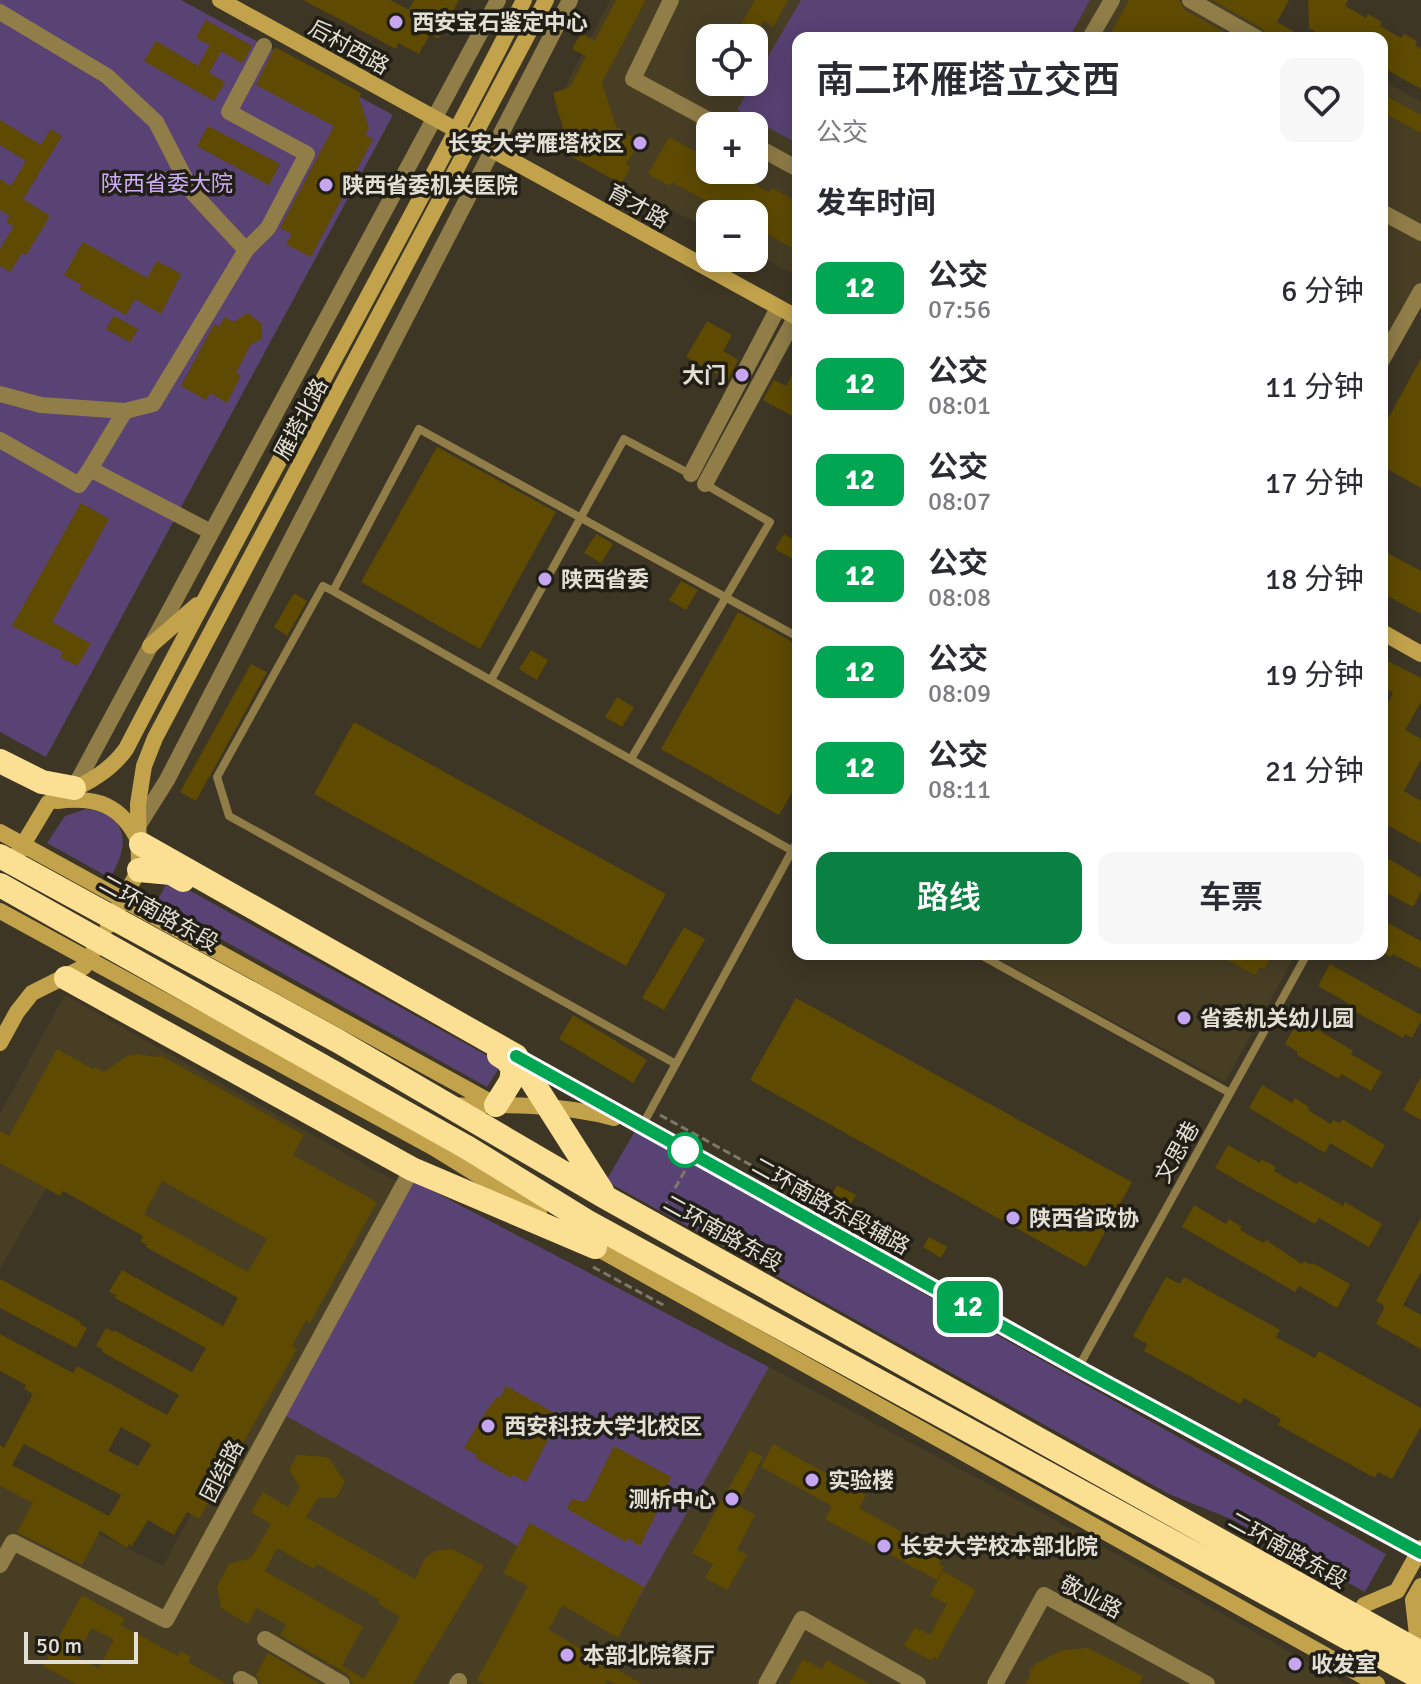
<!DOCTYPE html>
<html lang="zh">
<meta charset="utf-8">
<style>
:root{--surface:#fff;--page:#f7f7f7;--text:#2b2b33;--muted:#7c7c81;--accent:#0b8043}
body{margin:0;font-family:Signika,"Noto Sans SC",sans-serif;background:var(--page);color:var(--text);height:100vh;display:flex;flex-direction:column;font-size:30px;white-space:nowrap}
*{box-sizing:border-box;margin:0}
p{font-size:26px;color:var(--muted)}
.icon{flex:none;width:44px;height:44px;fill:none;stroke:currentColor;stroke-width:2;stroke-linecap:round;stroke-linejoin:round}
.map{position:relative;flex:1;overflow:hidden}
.panel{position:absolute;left:792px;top:32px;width:596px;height:928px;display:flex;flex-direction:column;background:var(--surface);border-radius:16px;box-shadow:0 4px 20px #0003}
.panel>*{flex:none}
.badge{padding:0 16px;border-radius:12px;font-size:28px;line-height:52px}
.tools{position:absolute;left:696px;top:24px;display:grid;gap:16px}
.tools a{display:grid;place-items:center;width:72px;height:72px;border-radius:16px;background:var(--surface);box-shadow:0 4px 20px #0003;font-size:40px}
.scale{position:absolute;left:24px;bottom:20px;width:114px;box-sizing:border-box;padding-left:8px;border:4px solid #e3dfd4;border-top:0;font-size:22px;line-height:28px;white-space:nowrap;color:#e3dfd4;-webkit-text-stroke:6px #211e16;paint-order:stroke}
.map>.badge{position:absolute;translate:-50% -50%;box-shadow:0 0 0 4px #fff}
h2{padding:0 24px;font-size:30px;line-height:72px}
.round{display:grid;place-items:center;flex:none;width:84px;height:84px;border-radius:16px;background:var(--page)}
.head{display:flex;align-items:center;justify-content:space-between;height:136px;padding:0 24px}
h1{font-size:38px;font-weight:600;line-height:60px}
.primary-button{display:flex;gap:16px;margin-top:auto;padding:16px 24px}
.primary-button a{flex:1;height:92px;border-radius:16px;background:var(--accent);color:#fff;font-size:32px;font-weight:600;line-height:92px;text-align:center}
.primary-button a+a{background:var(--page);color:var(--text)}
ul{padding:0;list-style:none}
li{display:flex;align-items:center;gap:24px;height:96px;padding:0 24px}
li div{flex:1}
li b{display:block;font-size:30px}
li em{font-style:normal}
li .badge{min-width:88px;font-weight:700;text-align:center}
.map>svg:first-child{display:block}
.built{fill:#473e24;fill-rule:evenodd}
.green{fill:#594274}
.building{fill:#5e4a00;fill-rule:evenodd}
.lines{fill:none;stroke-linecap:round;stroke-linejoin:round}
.path{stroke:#7e7868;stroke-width:3;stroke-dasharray:8 4;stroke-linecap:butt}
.lane{stroke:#907d48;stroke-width:8}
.street{stroke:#907d48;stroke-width:16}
.secondary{stroke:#c2a34b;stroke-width:16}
.highway{stroke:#fbdf93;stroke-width:24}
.line-casing{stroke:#fff;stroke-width:18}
.line{stroke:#00a651;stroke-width:12}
.poi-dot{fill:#c6a6f0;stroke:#211e16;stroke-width:3}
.stop-dot{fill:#fff;stroke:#00a651;stroke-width:4}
.labels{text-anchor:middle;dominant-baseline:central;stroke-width:7;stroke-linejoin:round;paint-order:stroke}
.poi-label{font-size:22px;font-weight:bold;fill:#e3dfd4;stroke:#211e16;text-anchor:start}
.street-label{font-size:22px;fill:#e3dfd4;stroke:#211e16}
.park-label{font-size:22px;fill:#cdacf7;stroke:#211e16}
</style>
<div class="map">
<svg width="1421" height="1684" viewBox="0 0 1421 1684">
<rect width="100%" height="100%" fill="#3d3624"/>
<path class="built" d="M610,0h628l68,38h-508v239l-44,-24v-39h-44v16l-133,-70 -22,-53zM710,38h44v44h-44zM710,126h44v44h-44z
M1382,80l39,22v180l-39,74z
M989,954h307l-71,128z
M65,995l315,178 170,81 219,113 279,149 299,168h-1347v-199l163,81 142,-261 -246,-139 -59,103v-156z"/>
<path class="green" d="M0,0h181l212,115 -347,642 -46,-25z
M801,0h289l-21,38h-271v106l-61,-34z
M86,809c45,6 43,38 24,69l-63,-35 18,-27z
M169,879l328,182 2,7 -12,19 -331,-184z
M635,1131l751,423 -21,38 -132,-72 -64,-26 -563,-313z
M406,1177l363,190 -137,243 -353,-198z"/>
<path class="building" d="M303,0h87l19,10 5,-10h45l-21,39 -8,-5 -11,20 -21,-11 -2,6z
M616,0h30l-44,82 14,44 24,16 -14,22 5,3 -10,17 -50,-28 -18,-63 17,-6 16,-31 -14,-7 9,-16 14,8z
M755,0h33l-15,27 -9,-6 -10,17h-21z
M1129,0h50l6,10 50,28h-127z
M1212,0h77l-12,22 28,16h-37l-6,-10z
M1308,0h40l-3,6 21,12 2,-4 14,8 -2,4 21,12 3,-4 13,7 -2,4 6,4v40l-39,-22v-29h-55l-18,-10z
M206,20l46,26 -10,17 -21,-12 -12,22 16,9 -11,19 -70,-40 12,-20 42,25 12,-21 -14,-7z
M275,47l86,46 -2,5 10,30 -4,7 8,4 -62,118 -25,-13 6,-10 -12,-6 54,-102 -78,-41z
M1382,94l39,21v18l-39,-21z
M0,120l41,25 10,-16 11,7 -39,63 27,17 -24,39 -4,-2 -12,19 -10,-6v-17l14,-23 -8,-4 4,-6 -10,-6v-31l11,7 15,-25 -26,-16z
M208,126l72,38 -11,21 -72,-39z
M669,137l41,22v11h19l40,22 3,-4 26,14v49l-44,-24v-13h-24l-58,-32 -2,4 -22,-12z
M83,242l64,36 10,-17 24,13 -20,40 -26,-15 -9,16 -47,-26 3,-4 -18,-10z
M247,313l14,10 1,16 -11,5 -15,29 5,2 -14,28 -17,-10 -4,7 -25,-14 33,-62 5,3 5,-10 10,5z
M114,316l24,13 -8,13 -24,-13z
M707,321l25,14 -9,16 15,9 -10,20 -42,-23z
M1421,358v130l-39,-22v-36z
M798,364v55l-35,-19 11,-20 12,6z
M437,447l119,65 -76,137 -119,-67z
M81,503l28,16 -57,103 39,22 -14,22 -17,-9 3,-5 -51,-26z
M596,534l17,10 -12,19 -17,-10z
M784,534l14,8v20l-23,-13z
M1382,550l39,21v43l-39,-21z
M681,581l17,9 -12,20 -17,-10z
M294,593l13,8 -20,35 -13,-9z
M738,612l60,33v137l-19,33 -118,-66z
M531,650l17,10 -11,20 -18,-11z
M1382,658l39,20v24l-16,28 16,9v21l-17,31 17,10v43l-39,-22v-109l11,-20 -11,-7z
M251,664l16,8 -71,129 -16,-9z
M617,697l17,10 -12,20 -17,-10z
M354,722l312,172 -40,72 -312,-172z
M1389,859l32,19v14l-8,15 -31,-17v-19z
M1382,920l39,21v28l-28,-15 -2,3 -9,-5z
M684,927l21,12 -41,71 -22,-12z
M1216,954h57l-9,15 -4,-2 -5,8z
M1330,964l91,51v6l-9,17 -7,-4 -2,4 -58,-32 3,-3 -30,-17z
M796,998l336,184 -46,85 -336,-187z
M573,1015l74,45 -14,23 -74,-44z
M1297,1022l8,4 1,-3 34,20 13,8 -2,3 31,18 -11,19 -30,-17 -2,5 -42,-24 1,-3 -13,-8z
M57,1049l36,20 2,-2 9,5 23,-16 10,-2 21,3 2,-2 144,80 -11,20 84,47 -67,121 -4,-3 -14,26 5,3 -98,170 -12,-7 -13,23 -26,-15 -16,26 -3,-2 -2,4 -27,-17 -18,34 -65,-33 16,-29 -33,-17v-41l4,3 29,-54 -9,-5 2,-4 -26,-14v-37l73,39 4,-7 90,49 12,-20 -77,-43 1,-2 -7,-4 10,-18 7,4 1,-2 78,42 14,-24 -91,-50 1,-3 -7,-3 13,-22 101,56 15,-28 -92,-51 1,-2 -7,-4 3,-5 -80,-45 -3,5 -60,-33v-32l9,5zM162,1181l105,58 -19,33 -104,-58zM121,1427l30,17 -13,22 -30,-15zM24,1444l97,51 -12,21 -97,-51z
M1421,1077v43l-18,-10z
M1262,1085l30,18 3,-5 14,9 -1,3 23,14 2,-4 7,3 2,-4 43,26 -13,23 -42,-25 -5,10 -76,-45z
M1228,1145l32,18 1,-4 15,8 -2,4 23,13 2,-3 44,25 2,-4 37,22 -13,23 -50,-29 -4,6 -100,-56z
M837,1185l19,10 -7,12 -18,-11z
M1194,1205l32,19 3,-5 13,8 -2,3 24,13 2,-3 36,24 2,-3 7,4 2,-2 37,21 -13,24 -38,-22 -4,6 -113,-65z
M1421,1218v54l-18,33 18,10v34l-45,-25 9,-18 -9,-5z
M929,1237l18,10 -6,11 -18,-11z
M1166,1277l14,7 4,-7 96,53 -4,7 39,21 4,-7 102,57v19l-29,52 -14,-7 -3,6 -97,-53 3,-6 -37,-21 -4,6 -96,-53 3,-7 -14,-8z
M0,1279l81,43 -1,2 7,4 -11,20 -76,-40z
M506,1386l57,32 -6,11 -3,-1 -28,54 -13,-7 -2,3 -35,-20 1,-3 -13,-7 23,-38 10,-13 3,1z
M773,1444l93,51 -7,13 85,48 -5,8 5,3 -7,13 -112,-61 7,-13 -71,-39z
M614,1446l57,31 -12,28 1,1 -20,40 -12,-8 -2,4 -59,-33 5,-10 12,3 5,-5z
M750,1450l13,7 -26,48 18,10 -18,35 10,5 -20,35 -22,-12 8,-14 -21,-11z
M297,1455l31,2 17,25 -9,16h-18l-12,19 109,62 10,-21 10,-7 18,-2 31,17 -71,118h-60l-5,-10 -68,-39 6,-10 -29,-17 -9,16 -27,-16 -4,-22 12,-22 22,-6 20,-34 -20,-12 12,-20 25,15 12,-20 -11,-17zM277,1548l37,21 3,-5 63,36 -2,3 22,14 -36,62 -22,-14 21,-38 -98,-56z
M530,1523l114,64 -26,51 -56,-33 -13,25 93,54h-27l-8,-4 -2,4h-121l-7,-4 51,-94 -25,-13z
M943,1571l33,19 -39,69 -3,-2 -2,4 -28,-15 11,-19 15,8 17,-31 -17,-9z
M82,1595l43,24 -4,6 57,31 2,-5 11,6 -3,5 39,22h-151l-33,-18zM92,1628l22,12 -16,28 -22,-12z
M1088,1648l55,28 -4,8h-114l6,-10 -3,-2 9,-9 26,-13z
M268,1653l52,31h-59l-5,-9z
M803,1659l19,10 5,-9 43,24h-81z"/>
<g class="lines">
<path class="path" d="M660,1115l98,54
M663,1209l24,-42
M593,1267l74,40"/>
<path class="lane" d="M333,591l-10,-5 -106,191 12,39 447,248
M798,637l-379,-208 -86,162 465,263
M491,680l133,-241 68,36
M631,759l139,-237 -67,-39
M979,954l251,139
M642,1126l156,-286
M1078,1368l229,-414"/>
<path class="street" d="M671,0l-38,79 87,47
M1190,0l67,38
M0,12l107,64 49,46 36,70 54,58 -93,154 -28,7 -35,58
M1090,38l22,-38
M754,145l44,24
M1382,212l39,21
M246,250l22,-22 39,-74 -78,-42 35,-66
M1382,360l39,-69
M0,394l41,11 84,6
M0,440l79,45 11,-16 121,63
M691,474l87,-166
M705,484l91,-168
M74,788l424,-788
M140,823l27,-43 403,-780
M0,1565l13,-23 153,78 246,-451
M265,1639l77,45
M241,1679l9,5
M457,1684l2,-3
M766,1684l36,-65 116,65
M995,1684l49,-89 163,89"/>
<path class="secondary" d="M220,0l578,318
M1382,632l39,22
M150,646l47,-41
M57,801c39,-5 65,4 82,41
M48,803c29,-16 58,-26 78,-54 130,-251 270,-497 398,-749
M0,832l496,273
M18,853l30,-50
M0,911l434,237 105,65
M108,926l31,-56 -1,-66 6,-38 11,-28 391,-738
M0,1043l17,-31 15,-19 52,-26 10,-17
M521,1059l564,313 336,181
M450,1106c54,-2 112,-2 164,12
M586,1242l791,442
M1364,1605l33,-14 24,-43
M1419,1652l-6,-52 8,-14"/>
<path class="highway" d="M0,761l42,21 32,6
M141,844l375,212 86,135
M0,856l338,185 267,156 816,456
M139,870l32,3 12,7
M0,885l468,263 118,73 835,457
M66,978l346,191 183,78
M496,1105l15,-24 2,-12 -6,-9 -8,-5"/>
</g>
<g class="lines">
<defs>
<path id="line" d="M516,1056l569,316 336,181"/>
</defs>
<use href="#line" class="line-casing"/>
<use href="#line" class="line"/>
</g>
<g class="poi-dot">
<circle cx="396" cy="22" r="8"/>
<circle cx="640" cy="143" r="8"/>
<circle cx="326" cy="185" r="8"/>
<circle cx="742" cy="375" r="8"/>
<circle cx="545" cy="579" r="8"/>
<circle cx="1184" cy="1018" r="8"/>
<circle cx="1013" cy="1218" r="8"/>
<circle cx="488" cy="1426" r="8"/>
<circle cx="812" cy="1480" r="8"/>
<circle cx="732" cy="1499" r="8"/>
<circle cx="884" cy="1546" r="8"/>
<circle cx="567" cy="1655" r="8"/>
<circle cx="1295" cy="1664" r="8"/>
</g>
<circle class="stop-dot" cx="685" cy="1150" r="16"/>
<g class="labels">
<g class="poi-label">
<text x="412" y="22">西安宝石鉴定中心</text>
<text x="624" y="143" text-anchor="end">长安大学雁塔校区</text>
<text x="342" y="185">陕西省委机关医院</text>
<text x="726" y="375" text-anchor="end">大门</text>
<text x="561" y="579">陕西省委</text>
<text x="1200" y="1018">省委机关幼儿园</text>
<text x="1029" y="1218">陕西省政协</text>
<text x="504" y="1426">西安科技大学北校区</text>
<text x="828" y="1480">实验楼</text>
<text x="716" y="1499" text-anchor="end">测析中心</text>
<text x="900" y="1546">长安大学校本部北院</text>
<text x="583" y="1655">本部北院餐厅</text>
<text x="1311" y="1664">收发室</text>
</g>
<g class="street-label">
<text transform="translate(349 47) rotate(29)">后村西路</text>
<text transform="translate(638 206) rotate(29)">育才路</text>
<text transform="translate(301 419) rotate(-62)">雁塔北路</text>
<text transform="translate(159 913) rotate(29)">二环南路东段</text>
<text transform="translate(1177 1152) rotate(-61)">文思巷</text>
<text transform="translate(831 1206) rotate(29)">二环南路东段辅路</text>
<text transform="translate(723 1233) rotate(29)">二环南路东段</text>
<text transform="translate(222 1471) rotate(-62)">团结路</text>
<text transform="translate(1288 1550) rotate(29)">二环南路东段</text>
<text transform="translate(1091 1597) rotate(27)">敬业路</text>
</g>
<g class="park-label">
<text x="167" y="183">陕西省委大院</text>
</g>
</g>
</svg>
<div class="tools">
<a><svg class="icon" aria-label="locate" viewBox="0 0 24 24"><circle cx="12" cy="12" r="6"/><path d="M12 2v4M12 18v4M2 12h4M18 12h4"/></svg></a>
<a>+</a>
<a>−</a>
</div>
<div class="scale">50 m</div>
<b class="badge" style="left:968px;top:1307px;background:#00a651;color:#fff">12</b>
<section class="panel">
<div class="head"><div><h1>南二环雁塔立交西</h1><p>公交</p></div><a class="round"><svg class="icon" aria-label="heart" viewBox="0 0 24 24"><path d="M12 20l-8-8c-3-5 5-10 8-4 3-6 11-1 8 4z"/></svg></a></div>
<h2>发车时间</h2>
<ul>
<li><span class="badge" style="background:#00a651;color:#fff">12</span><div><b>公交</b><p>07:56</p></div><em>6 分钟</em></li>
<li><span class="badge" style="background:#00a651;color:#fff">12</span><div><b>公交</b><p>08:01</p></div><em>11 分钟</em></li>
<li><span class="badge" style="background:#00a651;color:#fff">12</span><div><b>公交</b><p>08:07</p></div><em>17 分钟</em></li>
<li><span class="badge" style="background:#00a651;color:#fff">12</span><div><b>公交</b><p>08:08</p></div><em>18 分钟</em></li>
<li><span class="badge" style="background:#00a651;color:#fff">12</span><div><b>公交</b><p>08:09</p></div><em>19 分钟</em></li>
<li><span class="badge" style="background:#00a651;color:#fff">12</span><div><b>公交</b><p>08:11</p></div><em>21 分钟</em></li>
</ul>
<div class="primary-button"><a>路线</a><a>车票</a></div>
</section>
</div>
